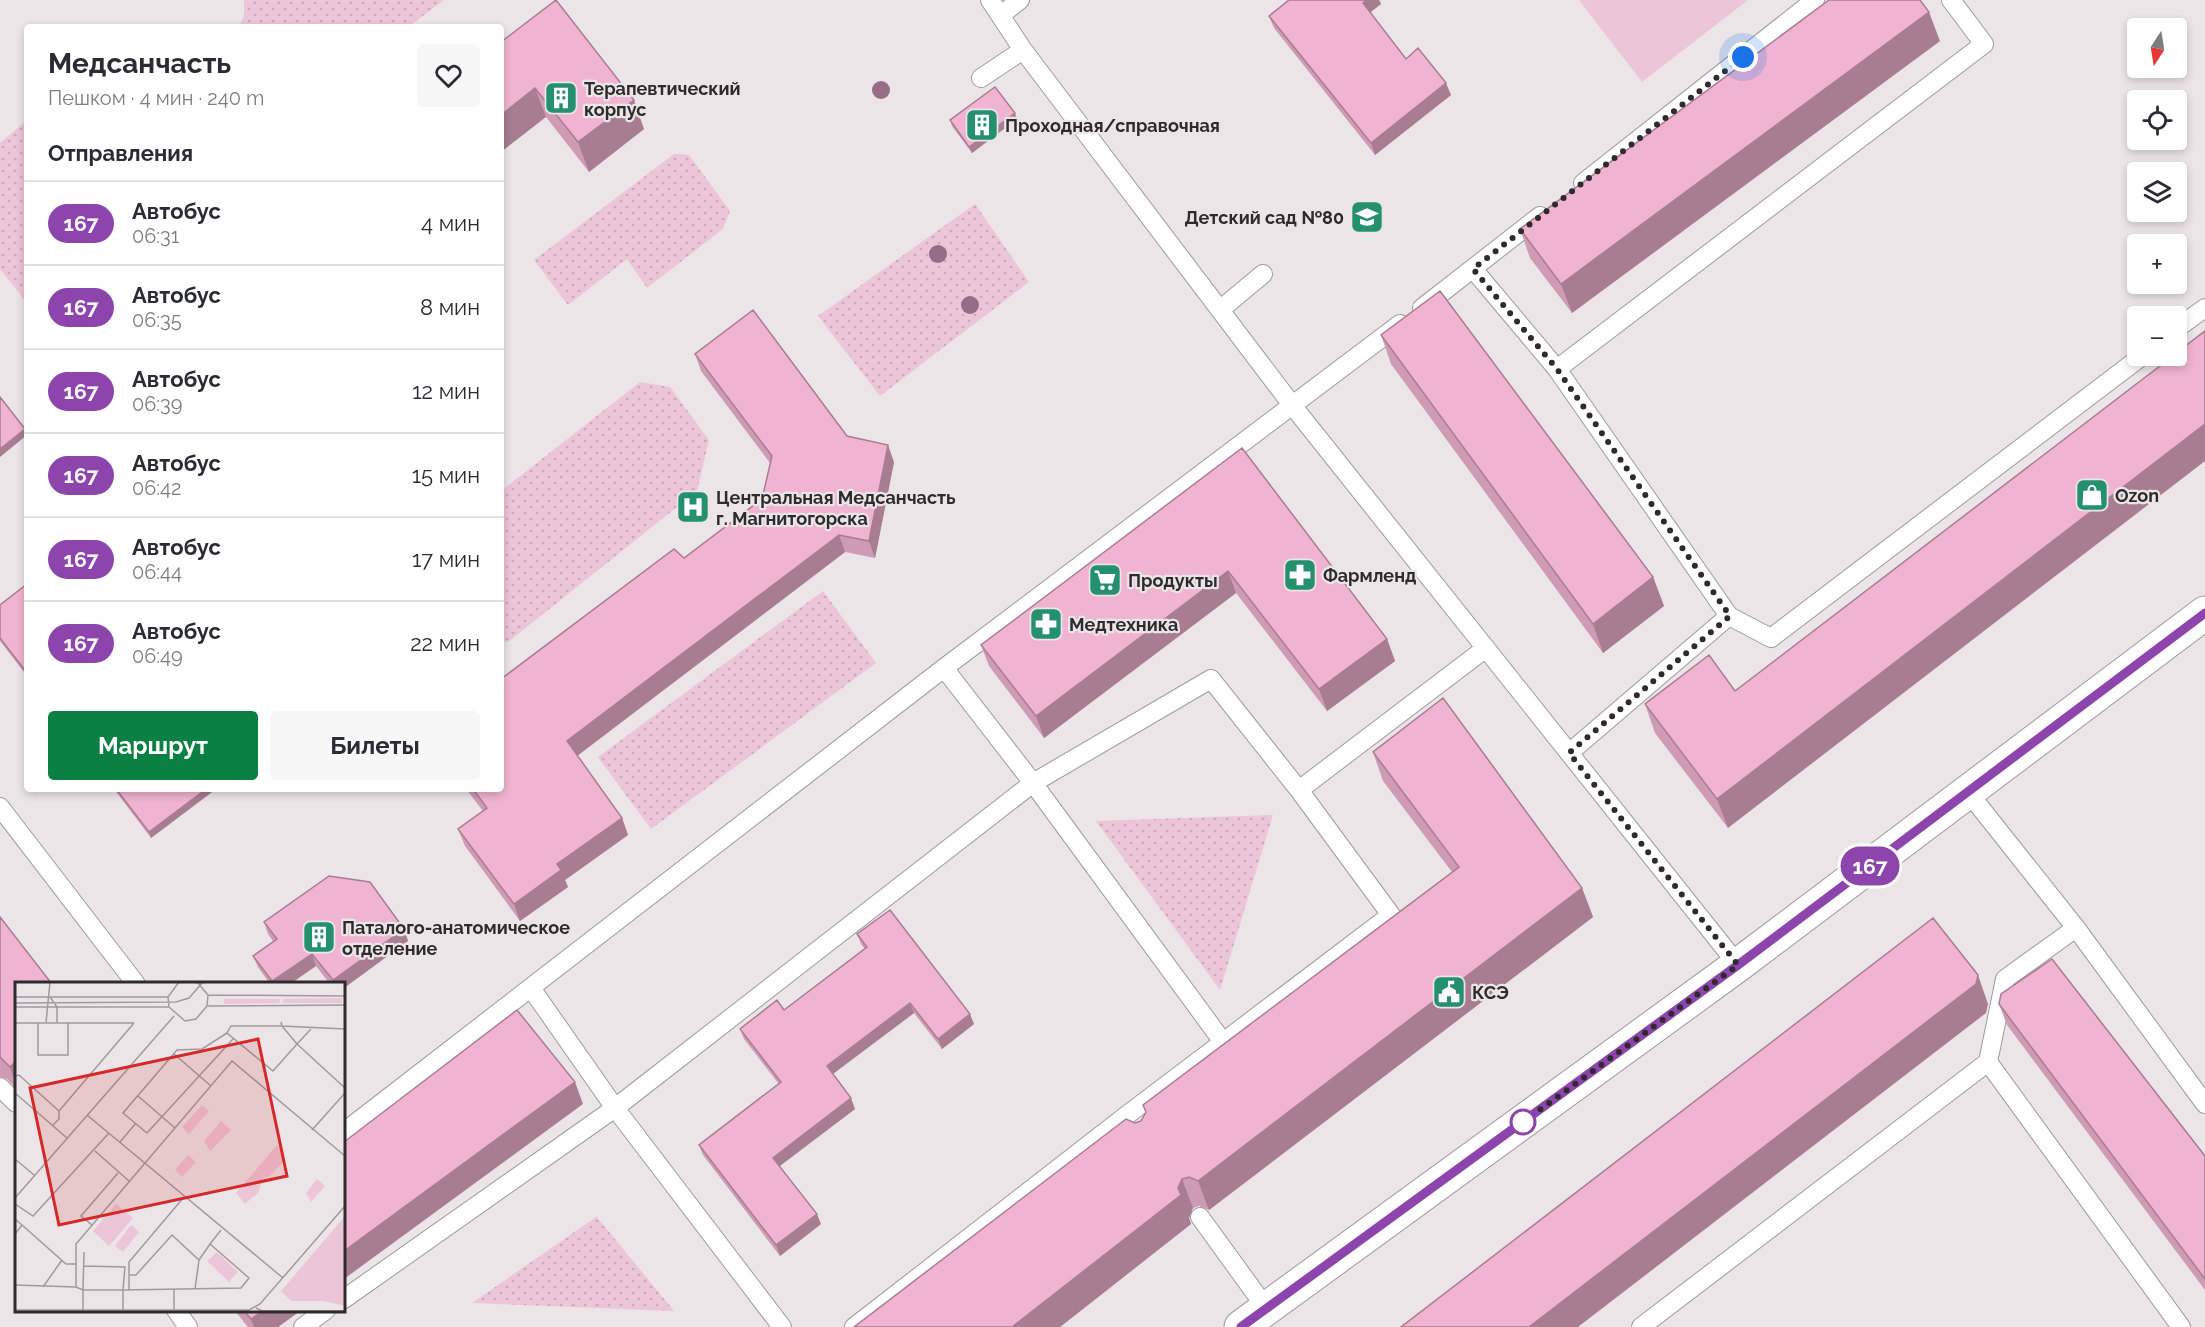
<!DOCTYPE html>
<html lang="ru">
<meta charset="utf-8">
<style>
:root{--surface:#fff;--page:#f7f7f7;--text:#2b2b33;--muted:#7c7c81;--line:#e1e1e2;--accent:#0b8043}
body{margin:0;font-family:Raleway,sans-serif;background:var(--page);color:var(--text);height:100vh;display:flex;flex-direction:column;font-size:22px;white-space:nowrap}
*{box-sizing:border-box;margin:0}
p{font-size:20px;color:var(--muted)}
.icon{flex:none;width:33px;height:33px;fill:none;stroke:currentColor;stroke-width:2;stroke-linecap:round;stroke-linejoin:round}
.map{position:relative;flex:1;overflow:hidden}
.sheet{position:absolute;left:24px;top:24px;width:480px;height:768px;display:flex;flex-direction:column;background:var(--surface);border-radius:6px;box-shadow:0 3px 9px #0003}
.sheet>*{flex:none}
.badge{padding:0 12px;border-radius:20px;font-size:21px;line-height:39px}
.needle{width:39px;rotate:192deg}
.buttons{position:absolute;left:2127px;top:18px;display:grid;gap:12px}
.buttons a{display:grid;place-items:center;width:60px;height:60px;border-radius:6px;background:var(--surface);box-shadow:0 3px 9px #0003;font-size:30px}
.you{position:absolute;width:30px;height:30px;margin:-15px;border:4px solid #fff;border-radius:50%;background:#1a73e8;box-shadow:0 0 0 9px #1a73e833}
.map>.badge{position:absolute;translate:-50% -50%;box-shadow:0 0 0 3px #fff}
h2{padding:0 24px;font-size:22px;line-height:54px}
.round{display:grid;place-items:center;flex:none;width:63px;height:63px;border-radius:6px;background:var(--page)}
.overview{display:flex;align-items:center;justify-content:space-between;height:102px;padding:0 24px}
h1{font-size:28px;font-weight:700;line-height:45px}
.button{display:flex;gap:12px;margin-top:auto;padding:12px 24px}
.button a{flex:1;height:69px;border-radius:6px;background:var(--accent);color:#fff;font-size:24px;font-weight:700;line-height:69px;text-align:center}
.button a+a{background:var(--page);color:var(--text)}
ul{padding:0;list-style:none}
li{display:flex;align-items:center;gap:18px;height:84px;padding:0 24px;border-top:2px solid var(--line)}
li div{flex:1}
li b{display:block;font-size:22px}
li em{font-style:normal}
li .badge{min-width:66px;font-weight:700;text-align:center}
.map>svg:first-child{display:block}
.grass{fill:url(#grass-dots)}
.garden{fill:#edc5d8}
.lines{fill:none;stroke-linecap:round;stroke-linejoin:round}
.service-casing{stroke:#a09a9d;stroke-width:20}
.secondary-casing{stroke:#a09a9d;stroke-width:35}
.service{stroke:#fff;stroke-width:18}
.secondary{stroke:#fff;stroke-width:33}
.tree{fill:#966d87}
.wall{fill:#ce9ab4}
.shaded-wall{fill:#a87d92}
.building{fill:#f0b3d1;stroke:#a87d92;stroke-width:1.5}
.line-casing{stroke:#fff;stroke-width:14}
.line{stroke:#8e44ad;stroke-width:9}
.walk{stroke:#2e2b2c;stroke-width:6;stroke-dasharray:0 10.8}
.stop-dot{fill:#fff;stroke:#8e44ad;stroke-width:3}
.labels{text-anchor:middle;dominant-baseline:central;stroke-width:4.5;stroke-linejoin:round;paint-order:stroke}
.poi-label{font-size:18px;font-weight:bold;fill:#2e2b2c;stroke:#ebe5e8;text-anchor:start}
.inset-road{fill:none;stroke:#9f9b9d;stroke-width:1.5}
.view{fill:#d62828;fill-opacity:0.15;stroke:#d62828;stroke-width:3}
.inset-edge{fill:none;stroke:#2e2b2c;stroke-width:3}
</style>
<div class="map">
<svg width="2205" height="1327" viewBox="0 0 2205 1327">
<defs>
<pattern id="grass-dots" width="8" height="8" patternUnits="userSpaceOnUse" patternTransform="scale(1.5)"><rect width="8" height="8" fill="#edc5d8"/><path d="M2 2h.1M6 6h.1" fill="none" stroke="#cca9ba" stroke-width="1.8" stroke-linecap="round"/></pattern>
</defs>
<rect width="100%" height="100%" fill="#ebe5e8"/>
<path class="grass" d="M244,0h200l-36,27h-169l5,-11z
M27,120v183l-27,-34v-126z
M674,154l15,1 41,56 -7,18 -76,59 -20,-29 -59,46 -34,-45z
M975,204l54,78 -149,114 -62,-80z
M640,382l30,5 39,53 -12,51 -189,151 -7,-1v-150z
M823,591l53,72 -225,166 -53,-72z
M1273,815l-53,175 -124,-169z
M596,1216l78,95 -202,-8 124,-86z"/>
<path class="garden" d="M1579,0h169l-106,82z"/>
<g class="lines">
<defs>
<path id="service" d="M990,0l33,50 269,355 446,560
M1001,15l19,-15
M981,78l42,-28
M1583,183l232,-183
M1473,269l84,100 172,247
M1422,308l118,-92
M1221,309l42,-35
M2176,329l29,-21
M1557,369l427,-325 -33,-44
M944,668l89,115 190,259
M1569,753l160,-137 42,22 371,-282
M1299,790l187,-142
M1968,792l108,136 129,176
M0,807l136,177
M531,988l84,120 167,219
M1988,1062l193,265
M0,1087l16,16
M344,1132l600,-464 456,-344
M1200,1217l66,91
M344,1299l271,-191 418,-325 178,-104 88,111 92,125 -264,200 -273,212
M176,1310l12,17
M303,1327l23,-17
M1641,1327l347,-265 17,-83 71,-51"/>
<path id="secondary" d="M1241,1327l497,-362 467,-352"/>
</defs>
<use href="#service" class="service-casing"/>
<use href="#secondary" class="secondary-casing"/>
<use href="#service" class="service"/>
<use href="#secondary" class="secondary"/>
</g>
<g class="tree">
<circle cx="881" cy="90" r="9"/>
<circle cx="938" cy="254" r="9"/>
<circle cx="970" cy="305" r="9"/>
</g>
<path class="wall" d="M1289,0h90l2,4 -11,8 36,47 45,36 -76,60 -101,-127 -5,-12z
M1940,41l-368,272 -42,-55 -10,-29z
M501,42l143,87 -55,43 -43,-55z
M1017,119l-45,34 -20,-27 -2,-6z
M1381,335l272,242 11,29 -61,47 -212,-289z
M695,354l199,108 -19,96 -30,-6 -268,204 45,62 6,17 -63,45 3,7 -48,34 -55,-75 -7,-17 25,-18 -17,-22h35l183,-231 78,-59 8,-36 -69,-92z
M1242,448l145,191 8,22 -68,50 -91,-118 -192,145 -55,-72 -8,-21z
M27,584v92l-27,-35v-36z
M1735,691l-7,137 -73,-95 -10,-29z
M1373,752l209,136 11,29 -384,293 -10,-4 -6,2 -4,10 2,6 -131,103h-206l281,-204 6,-2 311,-249 -69,-91z
M114,789h102l-65,49z
M0,917l16,67v104l-9,-9 -7,-2z
M264,922l140,7 4,12 -64,47v-4h-14l-14,-18 -26,18h-20l-12,-17 -5,-11 20,-15 -5,-7z
M857,934l117,90 -32,25 -28,-36 -81,61 22,35 -75,57 41,58 -41,32 -77,-101 -4,-10 80,-61 -35,-45 -4,-10 44,-19 81,-61 -4,-5z
M1999,1004l206,152v134l-198,-265z
M235,1311h65l-22,16h-30z"/>
<path class="shaded-wall" d="M1367,0h12l2,4 -14,11 -4,-12z
M1929,12l11,29 -368,272 -11,-29z
M1446,83l5,12 -76,60 -4,-12z
M535,88l11,29 -45,35v-37z
M634,100l10,29 -55,43 -11,-30z
M1015,113l2,6 -45,34 -3,-6z
M2205,424v37l-477,367 -11,-29z
M25,429l2,6 -27,22v-8z
M888,445l6,17 -19,96 -6,-17z
M839,535l6,17 -272,207 -6,-18z
M1228,571l8,22 -192,145 -8,-22z
M1653,577l11,29 -61,47 -10,-29z
M1387,639l8,22 -68,50 -8,-22z
M206,789h10l-65,49 -2,-6z
M622,818l6,17 -63,45 3,7 -48,34 -6,-17 43,-40z
M1582,888l11,29 -384,293 -11,-29z
M404,929l4,12 -64,47v-4h-10l-1,-4z
M312,954l4,12 -26,18h-17l-1,-3z
M1978,975l10,29 -2,9 -408,314h-49z
M910,1003l4,10 -84,63 -3,-10z
M970,1014l4,10 -32,25 -4,-10z
M16,1061v25l-6,-19z
M575,1082l8,22 -239,175v-28z
M851,1098l4,11 -78,59 -4,-10z
M1182,1179l11,29 -4,10 2,6 -131,103h-48l166,-139z
M817,1214l4,10 -41,32 -4,-11z
M263,1311h37l-22,16h-24l-3,-8z"/>
<path class="building" d="M556,0l78,100 -56,42 -43,-54 -34,27v-73z
M1289,0h78l-4,3 43,56 12,-11 28,35 -75,60 -102,-127z
M1829,0h91l9,12 -368,272 -41,-55z
M995,87l20,26 -46,34 -19,-27z
M1440,291l213,286 -60,47 -212,-289z
M753,310l94,126 41,9 -19,96 -30,-6 -272,206 55,77 -65,46 4,6 -47,34 -56,-75 29,-21 -14,-19h28v-110l173,-130 10,9 78,-59 10,-43 -77,-102z
M2205,331v93l-488,375 -72,-95 64,-49 26,36 438,-335h3v-3z
M0,397l25,32 -25,20z
M1242,448l145,191 -68,50 -91,-118 -192,145 -55,-71z
M27,584v89l-27,-35v-33z
M1443,698l139,190 -384,293 -9,-4 -7,2 -4,9 3,7 -169,132h-158l272,-208 9,4 6,-2 5,-9 -3,-7 316,-238 -86,-115z
M116,789h90l-57,43z
M329,876l41,6 34,47 -71,51 -21,-26 -40,27 -19,-25 24,-17 -13,-17z
M890,910l80,104 -32,25 -28,-36 -83,63 24,32 -78,60 44,56 -41,31 -77,-100 82,-63 -41,-53 37,-29 7,10 83,-63 -10,-13z
M0,917l52,67h-36v77l-6,6 -10,-10z
M1933,918l45,57 -2,9 -447,343h-128z
M2052,959l153,197v123l-206,-275 2,-10z
M517,1010l58,72 -231,169v-109z
M244,1311h19l-12,8z"/>
<g class="lines">
<defs>
<path id="line" d="M1241,1327l497,-362 467,-352"/>
</defs>
<use href="#line" class="line-casing"/>
<use href="#line" class="line"/>
<path class="walk" d="M1523,1122l215,-157 -169,-212 161,-137 -173,-247 -84,-100 270,-212"/>
</g>
<defs>
<symbol id="building-square" viewBox="-11 -11 22 22"><rect x="-9" y="-9" width="18" height="18" rx="4" fill="#24906e" stroke="#ebe5e8"/><path d="M-4-6H4V6H1V3H-1V6H-4ZM-2.5-4.3h1.7v1.8h-1.7ZM.8-4.3h1.7v1.8H.8ZM-2.5-1h1.7V.8h-1.7ZM.8-1h1.7V.8H.8Z" fill="#fff"/></symbol>
<symbol id="school-square" viewBox="-11 -11 22 22"><rect x="-9" y="-9" width="18" height="18" rx="4" fill="#24906e" stroke="#ebe5e8"/><path d="M0-5L7-2L0 1L-7-2ZM-4 1L0 2.5L4 1V4Q0 6-4 4Z" fill="#fff"/></symbol>
<symbol id="shop-square" viewBox="-11 -11 22 22"><rect x="-9" y="-9" width="18" height="18" rx="4" fill="#24906e" stroke="#ebe5e8"/><path d="M-5-2.5h2.3a2.7 3.5 0 0 1 5.4 0H5L5.5 6h-11ZM-1.5-2.5h3a1.5 2.3 0 0 0-3 0Z" fill="#fff"/></symbol>
<symbol id="hospital-square" viewBox="-11 -11 22 22"><rect x="-9" y="-9" width="18" height="18" rx="4" fill="#24906e" stroke="#ebe5e8"/><path d="M-5-5h3v3.5h4V-5h3V5h-3V1.5h-4V5h-3Z" fill="#fff"/></symbol>
<symbol id="pharmacy-square" viewBox="-11 -11 22 22"><rect x="-9" y="-9" width="18" height="18" rx="4" fill="#24906e" stroke="#ebe5e8"/><path d="M-2-6h4v4h4v4h-4v4h-4v-4h-4v-4h4Z" fill="#fff"/></symbol>
<symbol id="supermarket-square" viewBox="-11 -11 22 22"><rect x="-9" y="-9" width="18" height="18" rx="4" fill="#24906e" stroke="#ebe5e8"/><path d="M-6-5.5h2.5l.6 2H6L4.5 2H-2.5L-4.4-4H-6ZM-1.5 3.2a1.3 1.3 0 1 0 .1 0ZM3 3.2a1.3 1.3 0 1 0 .1 0Z" fill="#fff"/></symbol>
<symbol id="civic-square" viewBox="-11 -11 22 22"><rect x="-9" y="-9" width="18" height="18" rx="4" fill="#24906e" stroke="#ebe5e8"/><path d="M-.6-6.5H3V-4.5H.6V-3L4-1V1h2V6H-6V1h2V-1L-.6-3ZM-1.2 2.5V6h2.4V2.5Z" fill="#fff"/></symbol>
</defs>
<g fill-rule="evenodd">
<use href="#building-square" x="542" y="79" width="38" height="38"/>
<use href="#building-square" x="963" y="106" width="38" height="38"/>
<use href="#school-square" x="1348" y="198" width="38" height="38"/>
<use href="#shop-square" x="2073" y="476" width="38" height="38"/>
<use href="#hospital-square" x="674" y="488" width="38" height="38"/>
<use href="#pharmacy-square" x="1281" y="556" width="38" height="38"/>
<use href="#supermarket-square" x="1086" y="561" width="38" height="38"/>
<use href="#pharmacy-square" x="1027" y="605" width="38" height="38"/>
<use href="#building-square" x="300" y="918" width="38" height="38"/>
<use href="#civic-square" x="1430" y="973" width="38" height="38"/>
</g>
<circle class="stop-dot" cx="1523" cy="1122" r="12"/>
<g class="labels">
<g class="poi-label">
<text x="584" y="88">Терапевтический<tspan x="584" dy="21">корпус</tspan></text>
<text x="1005" y="125">Проходная/справочная</text>
<text x="1344" y="217" text-anchor="end">Детский сад №80</text>
<text x="2115" y="495">Ozon</text>
<text x="716" y="497">Центральная Медсанчасть<tspan x="716" dy="21">г. Магнитогорска</tspan></text>
<text x="1323" y="575">Фармленд</text>
<text x="1128" y="580">Продукты</text>
<text x="1069" y="624">Медтехника</text>
<text x="342" y="927">Паталого-анатомическое<tspan x="342" dy="21">отделение</tspan></text>
<text x="1472" y="992">КСЭ</text>
</g>
</g>
<g transform="translate(15 982)">
<rect width="330" height="330" fill="#ebe5e8"/>
<path d="M327,16v5h-59v-4zM209,17h55l1,4 -56,1zM187,123l7,6 -20,23 -7,-7zM206,139l10,9 -21,21 -6,-10zM262,163l6,5 1,11 -14,15 -8,2 -3,14 -14,12 -9,-11zM173,173l8,7 -14,15 -7,-7zM302,197l8,7 -14,16 -5,-9zM330,234v90l-21,-5h-33l-10,-10zM202,270l21,20 -9,10 -22,-21z" fill="#edc5d8"/>
<path d="M101,222l17,14 -24,28 -16,-15zM116,243l8,7 -16,20 -8,-6z" fill="#edc5d8"/>
<path class="inset-road" d="M164,0l-11,15 1,10 16,14 11,-2 11,-13 1,-11 -11,-13M193,13l137,1M0,15h153M35,15l7,10v16M0,21l161,-1 13,-4 14,-16M192,24l138,-1M0,25h154M266,40l1,4 63,3M0,41h119M23,41v32h30v-32M31,41l4,-41M296,47l-14,15 -24,27 -46,-38 4,-7h51l15,18 48,44M212,51l-25,16 -25,1 -54,63 24,20 86,-94M159,72l37,32M0,94l4,-1 40,36M0,111l52,45M123,114l37,32M72,133l196,163M37,144l7,-7v-8l75,-88M297,148l33,-37M105,160l16,-19M80,169l34,30M0,177l19,16M0,216l159,-182M0,222l18,12 76,-83M0,237l7,6 -7,9M7,243l44,39h10M77,243l-11,-9 37,-43M68,284l42,1 -2,23h-40l1,-38M115,293h6l36,-40 27,25 11,-16M0,303l61,2M28,305l19,-27M159,307v21M180,307l4,-29M114,308v-28l55,-65M241,326l6,3h83M0,328h234l11,-6 85,-98M108,328v-20l118,-2 8,-10 -39,-34 11,-14M68,330v-22l-7,-3v-43l156,-183 113,95"/>
<path class="view" d="M243,57l29,137 -228,49 -29,-137z"/>
<rect width="330" height="330" class="inset-edge"/>
</g>
</svg>
<div class="buttons">
<a><svg class="needle" viewBox="-14 -14 28 28"><path d="M0-13l5 13h-10z" fill="#e53935"/><path d="M0 13l5-13h-10z" fill="#7c7c81"/></svg></a>
<a><svg class="icon" aria-label="locate" viewBox="0 0 24 24"><circle cx="12" cy="12" r="6"/><path d="M12 2v4M12 18v4M2 12h4M18 12h4"/></svg></a>
<a><svg class="icon" aria-label="layers" viewBox="0 0 24 24"><path d="M12 4l9 5-9 5-9-5zM3 14l9 5 9-5"/></svg></a>
<a>+</a>
<a>−</a>
</div>
<div class="you" style="left:1743px;top:57px"></div>
<b class="badge" style="left:1870px;top:866px;background:#8e44ad;color:#fff">167</b>
<section class="sheet">
<div class="overview"><div><h1>Медсанчасть</h1><p>Пешком · 4 мин · 240 m</p></div><a class="round"><svg class="icon" aria-label="heart" viewBox="0 0 24 24"><path d="M12 20l-8-8c-3-5 5-10 8-4 3-6 11-1 8 4z"/></svg></a></div>
<h2>Отправления</h2>
<ul>
<li><span class="badge" style="background:#8e44ad;color:#fff">167</span><div><b>Автобус</b><p>06:31</p></div><em>4 мин</em></li>
<li><span class="badge" style="background:#8e44ad;color:#fff">167</span><div><b>Автобус</b><p>06:35</p></div><em>8 мин</em></li>
<li><span class="badge" style="background:#8e44ad;color:#fff">167</span><div><b>Автобус</b><p>06:39</p></div><em>12 мин</em></li>
<li><span class="badge" style="background:#8e44ad;color:#fff">167</span><div><b>Автобус</b><p>06:42</p></div><em>15 мин</em></li>
<li><span class="badge" style="background:#8e44ad;color:#fff">167</span><div><b>Автобус</b><p>06:44</p></div><em>17 мин</em></li>
<li><span class="badge" style="background:#8e44ad;color:#fff">167</span><div><b>Автобус</b><p>06:49</p></div><em>22 мин</em></li>
</ul>
<div class="button"><a>Маршрут</a><a>Билеты</a></div>
</section>
</div>
